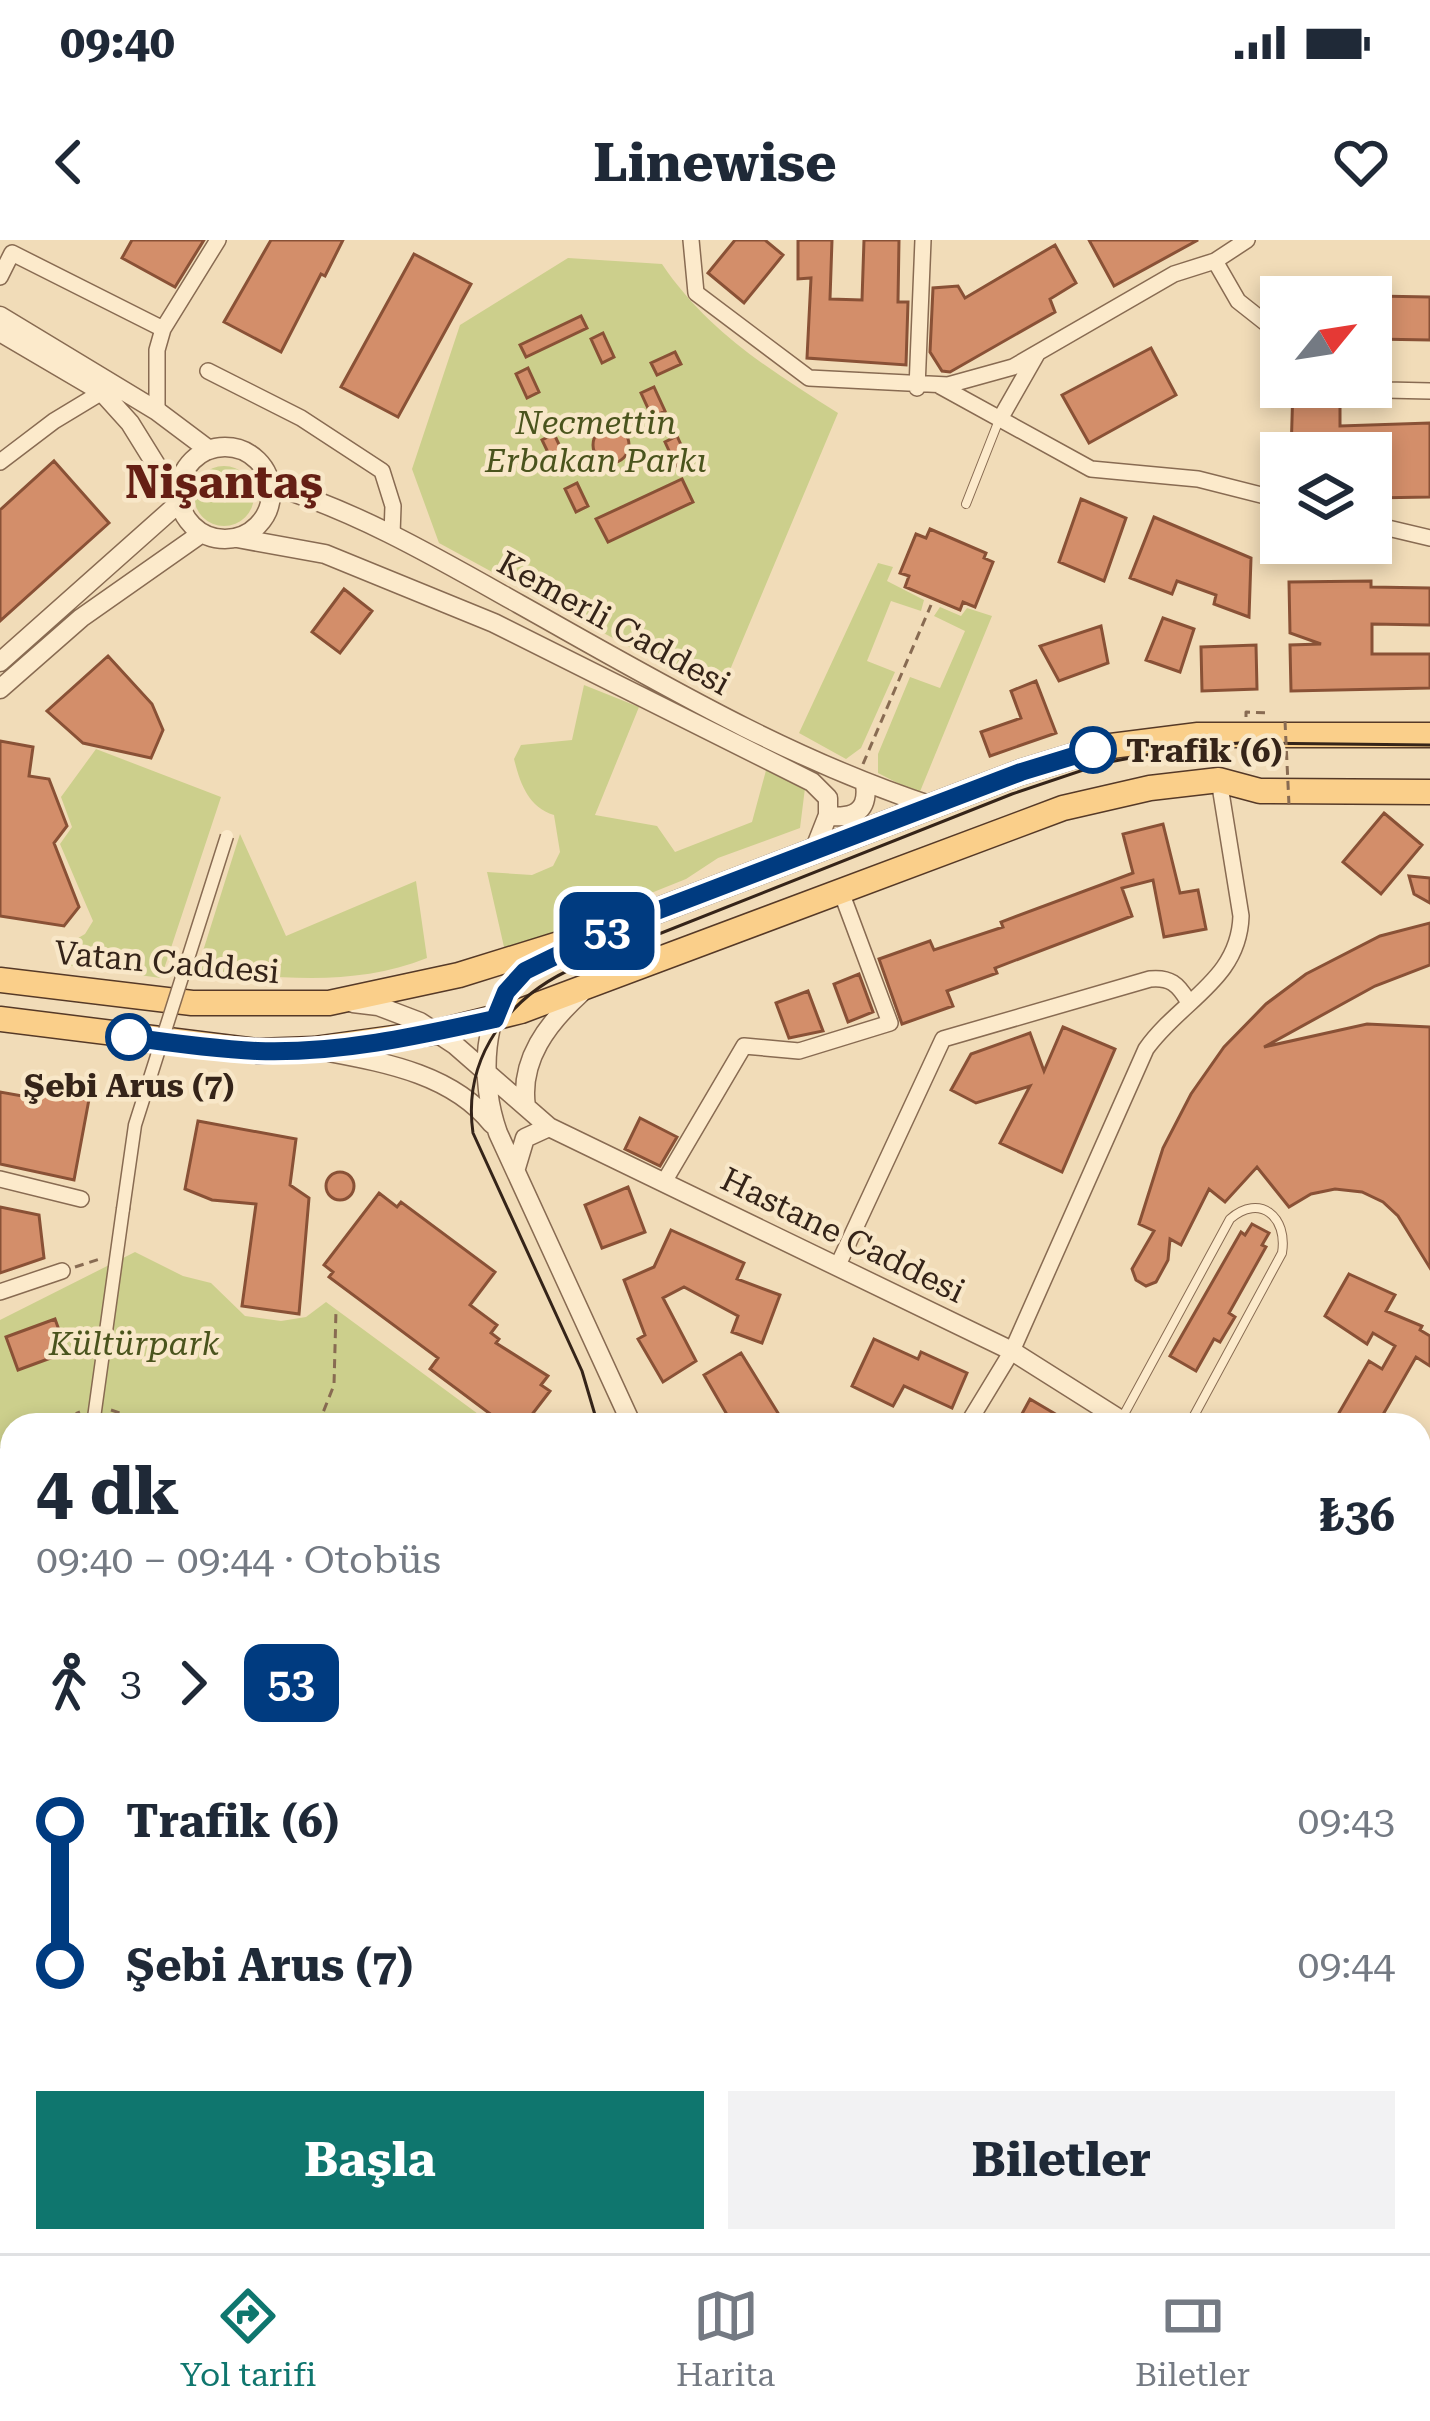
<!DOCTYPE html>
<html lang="tr">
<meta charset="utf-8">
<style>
:root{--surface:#fff;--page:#f2f2f3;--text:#1f2937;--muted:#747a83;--line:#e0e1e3;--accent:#0f766e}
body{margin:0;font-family:"Roboto Serif",serif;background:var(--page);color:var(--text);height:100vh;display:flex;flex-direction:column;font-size:45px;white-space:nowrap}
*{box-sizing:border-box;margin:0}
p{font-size:39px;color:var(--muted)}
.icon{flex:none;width:66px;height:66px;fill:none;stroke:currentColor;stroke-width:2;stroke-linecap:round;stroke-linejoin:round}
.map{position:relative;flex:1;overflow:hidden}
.drawer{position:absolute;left:0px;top:1173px;width:1431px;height:840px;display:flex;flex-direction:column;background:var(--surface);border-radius:36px 36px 0 0;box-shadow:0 6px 18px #0003}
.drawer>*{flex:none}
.badge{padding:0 24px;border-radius:18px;font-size:42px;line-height:78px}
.needle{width:78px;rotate:60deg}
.controls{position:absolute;left:1260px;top:36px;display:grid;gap:24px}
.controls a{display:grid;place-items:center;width:132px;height:132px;border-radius:0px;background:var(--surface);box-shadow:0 6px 18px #0003;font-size:60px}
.map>.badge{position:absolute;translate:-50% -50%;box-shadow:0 0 0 6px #fff}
.legs{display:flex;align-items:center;gap:18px;height:132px;padding:0 36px;font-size:39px}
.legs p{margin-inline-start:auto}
.head{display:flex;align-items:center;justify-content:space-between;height:204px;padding:0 36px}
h1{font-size:66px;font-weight:700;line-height:90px}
.action{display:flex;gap:24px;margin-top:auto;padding:24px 36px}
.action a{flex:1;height:138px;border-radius:0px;background:var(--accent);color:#fff;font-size:48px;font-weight:700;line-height:138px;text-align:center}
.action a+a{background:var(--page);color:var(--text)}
ul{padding:0 36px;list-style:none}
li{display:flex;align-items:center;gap:42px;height:144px;font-size:45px}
li i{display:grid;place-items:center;width:18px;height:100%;margin:0 15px;background:currentColor}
li i::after{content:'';width:30px;height:30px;margin:-15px;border:9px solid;border-radius:50%;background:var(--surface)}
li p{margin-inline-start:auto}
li:first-child i{background:linear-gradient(#0000 50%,currentColor 0)}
li:last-child i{background:linear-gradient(currentColor 50%,#0000 0)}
.status{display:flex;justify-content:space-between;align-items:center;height:84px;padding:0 60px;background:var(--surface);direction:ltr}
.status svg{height:33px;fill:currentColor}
header{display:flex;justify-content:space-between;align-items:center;height:156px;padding:0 36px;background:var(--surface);font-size:54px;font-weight:700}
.tabs{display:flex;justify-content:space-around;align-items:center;height:168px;border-top:3px solid var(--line);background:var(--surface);font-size:33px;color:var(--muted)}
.tabs a{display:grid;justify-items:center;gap:6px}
.tabs .active{color:var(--accent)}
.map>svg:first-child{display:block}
.green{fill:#cccf8c}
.building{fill:#d38e6a;stroke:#895136;stroke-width:3}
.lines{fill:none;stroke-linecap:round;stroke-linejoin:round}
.service-casing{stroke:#886b52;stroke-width:10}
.pedestrian-casing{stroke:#886b52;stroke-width:15}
.minor-casing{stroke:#886b52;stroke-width:18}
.tertiary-casing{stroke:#886b52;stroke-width:21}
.primary-casing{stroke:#553927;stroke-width:27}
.path{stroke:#886b52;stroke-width:3;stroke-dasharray:9 6;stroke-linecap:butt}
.service{stroke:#fceacb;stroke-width:8}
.pedestrian{stroke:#fceacb;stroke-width:12}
.minor{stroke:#fceacb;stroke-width:15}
.tertiary{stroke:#fceacb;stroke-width:18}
.primary{stroke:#facf8a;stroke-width:24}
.tram{stroke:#352419;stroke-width:3}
.pedestrian-bridge-casing{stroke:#886b52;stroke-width:15;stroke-linecap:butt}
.path-bridge{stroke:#886b52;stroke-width:3;stroke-dasharray:9 6;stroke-linecap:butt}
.pedestrian-bridge{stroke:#fceacb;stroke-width:12}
.line-1-casing{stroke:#fff;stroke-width:27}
.line-1{stroke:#003b80;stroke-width:18}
.stop-1-dot{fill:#fff;stroke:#003b80;stroke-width:6}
.labels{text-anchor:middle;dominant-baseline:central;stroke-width:9;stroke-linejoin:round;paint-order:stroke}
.park-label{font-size:33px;font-style:italic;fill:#4a541d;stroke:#f8e7c8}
.street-label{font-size:33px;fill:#352419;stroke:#f8e7c8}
.stop-label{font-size:33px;font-weight:bold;fill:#352419;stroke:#f8e7c8;text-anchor:start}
.district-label{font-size:45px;font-weight:bold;fill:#651f14;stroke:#f8e7c8}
</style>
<div class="status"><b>09:40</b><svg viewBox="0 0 49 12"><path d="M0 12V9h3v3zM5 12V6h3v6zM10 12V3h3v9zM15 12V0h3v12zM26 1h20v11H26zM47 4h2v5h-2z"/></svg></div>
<header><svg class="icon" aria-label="back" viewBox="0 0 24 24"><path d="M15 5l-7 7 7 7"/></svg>Linewise<svg class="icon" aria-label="heart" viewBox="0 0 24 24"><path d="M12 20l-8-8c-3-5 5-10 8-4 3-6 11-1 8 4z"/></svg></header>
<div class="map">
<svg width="1430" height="2013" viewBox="0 0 1430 2013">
<rect width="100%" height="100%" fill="#f1dcb8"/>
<path class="green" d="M568,18l94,6c45,67 109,107 176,149l-119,283 -280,-153 -27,-74 48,-144z
M194 256a30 30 0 1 1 60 0a30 30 0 1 1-60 0Z
M878,323l15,4 -6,14 37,19 -3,11 -30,-10 -24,60 28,11 -34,76 -15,11 -47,-26z
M940,367l21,9 6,-8 25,8 -73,178 -41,-21v-19l32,-77 30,11 25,-57 -31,-15z
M584,445l55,22 -44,108 62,11 18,26 77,-30 16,-59 38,17 -6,48 -82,30 -32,21 -167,67 -15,1 -17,-75 45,3 21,-9 7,-14 -6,-37c-26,-8 -34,-32 -40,-56l7,-14 51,-5z
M96,509l125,48 -60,181 -96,-13 8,-24 12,-7 8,-13 -33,-77 12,-17 -11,-30z
M240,594l46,102 130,-55 11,77c-75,30 -152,19 -230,12z
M135,1012l48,24 28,7 34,33 36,5 25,-4 20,-15 167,123h-481v504l-12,-15v-594z
M12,1929v72h285l14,12h-311v-82z
M679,2001h37l29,8 3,4h-72z"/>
<path class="building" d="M132,0h72l-29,47 -53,-29z
M271,0h72l-18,36 -4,-2 -40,78 -57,-30z
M735,0h30l18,15 -39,48 -36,-30z
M798,0h34l-2,59 32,1 2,-60h35l-1,62h10l-2,63 -99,-7 4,-80 -13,1z
M1089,0h109l-84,46z
M1055,5l21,38 -26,16 5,13 -105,60 -8,-1 -12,-19 3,-64 25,-2 7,12z
M414,14l57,30 -73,133 -57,-30z
M1375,56l55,1v43l-56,-1z
M581,76l6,12 -61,29 -6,-12z
M603,93l11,24 -12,6 -11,-24z
M1151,108l25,47 -87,48 -27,-48z
M675,112l6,12 -24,11 -6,-12z
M528,128l11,24 -12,6 -11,-24z
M654,147l11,24 -13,6 -11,-24z
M1293,147h47v39l90,-3v74l-59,1v-45h-80z
M593 205a18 18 0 1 1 36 0a18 18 0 1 1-36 0Z
M554,194l11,23 -12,6 -11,-23z
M677,196l11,24 -12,6 -11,-24z
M54,221l55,62 -109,98v-111z
M682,239l11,23 -85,40 -12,-23z
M577,243l11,23 -12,6 -11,-23z
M1081,259l45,19 -22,63 -45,-19z
M1154,277l97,41 -2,59 -35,-13 2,-9 -39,-14 -5,13 -42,-16z
M930,289l56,24 -2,5 9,4 -18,45 -12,-5 -3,8 -55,-23 4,-11 -9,-3 16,-39 10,4z
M1371,341v6l59,1v37l-58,-1v30h58v34l-139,3 -1,-46 31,-1 -31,-11 -1,-51z
M344,349l28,22 -32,42 -28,-21z
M1163,378l31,11 -14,43 -34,-12z
M1101,386l7,37 -49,18 -19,-35z
M1256,405l1,44 -55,2 -1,-44z
M108,416l44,48 11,26 -12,28 -68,-15 -36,-32z
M1036,441l20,52 -66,23 -9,-24 40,-14 -10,-27z
M0,501l33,6 -4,29 20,3 18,47 -13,17 25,64 -15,19 -64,-10z
M1384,573l38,32 -41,49 -38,-32z
M1163,584l17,69 18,-3 8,39 -42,8 -11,-57 -31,8 10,28 -137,52 2,5 -50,18 6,15 -51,18 -23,-65 51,-18 4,9 69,-23 -2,-5 132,-49 -10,-39z
M1409,636l21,2v25l-16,-9z
M1430,683v42l-55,21 -111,61 103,-23 63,3v241l-32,-52 -15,-14 -21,-10 -27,-3 -24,5 -22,13 -32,-40 -32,35 -16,-13 -28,56 -11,-6 -2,21 -12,22 -10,4 -10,-6 -4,-11 22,-38 -15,-7 24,-76 28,-54 33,-47 42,-43 40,-30 74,-38z
M859,734l14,38 -25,10 -14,-38z
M808,751l15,40 -34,7 -13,-35z
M1063,787l52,22 -53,123 -62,-29 30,-57 -54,17 -25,-13 20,-36 59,-21 14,38z
M42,845l48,9 -16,86 -74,-16v-72l39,7z
M640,878l37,19 -17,29 -35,-17z
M198,881l98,18 -6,46 19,13 -10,116 -57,-8 14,-102 -44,-4 -27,-11z
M326 946a14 14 0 1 1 28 0a14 14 0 1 1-28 0Z
M628,947l17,45 -43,16 -17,-43z
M379,953l18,14 4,-5 94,70 -25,33 27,20 -6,8 8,6 -3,4 52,33 -7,9 9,6 -26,34h-19l-75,-56 8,-11 -109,-81 4,-5 -9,-7z
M0,967l39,8 5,43 -44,15z
M1252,984l17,9 -7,12 4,2 -37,66 6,4 -15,25 -6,-3 -18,32 -26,-15 71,-124 4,3z
M671,990l73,33 -7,16 43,16 -18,48 -30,-11 6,-16 -54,-29 -21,11 33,63 -33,21 -25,-43 7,-4 -21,-55 30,-13z
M1349,1034l46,21 -9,16 36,15 -2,4 10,6v30l-14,-9 -39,68h-45l37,-64 13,8 13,-23 -22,-13 -6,11 -42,-28z
M55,1079l12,33 -49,18 -12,-33z
M874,1099l44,20 3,-7 46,21 -15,35 -48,-22 -11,20 -41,-20z
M741,1113l40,65 -12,7h-36l-29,-50z
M1030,1159l44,26h-58z"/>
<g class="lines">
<defs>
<path id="service" d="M966,264l33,-84
M1122,1178l108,-199c30,-26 58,-2 52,34l-93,172"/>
<path id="pedestrian" d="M93,1185l30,-216
M0,1583l12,-13"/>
<path id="minor" d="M691,0l5,53 113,85 139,7 65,-18 161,-93 41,-13 32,-21
M1215,21l23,40 43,34
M0,37l12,-24 151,76
M208,131l93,47 81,53 11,35 -1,29
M1371,139l15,11 44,1
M940,146l151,83 107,10 83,21
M917,148l6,-148
M157,171v-61l6,-21 55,-89
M1000,179l37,-65
M0,222l54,-41 48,-29
M1371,284l59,14
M0,939l81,20
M664,942l80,-136 55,5 91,-28 -50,-134
M838,1025l105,-226 207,-60c20,-2 28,5 38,22
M0,1052l62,-21
M967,1185l45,-74 134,-302c35,-49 93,-69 95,-133l-22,-136
M1419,1295l11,11
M1419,1706l11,-4
M1419,1861l11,30
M1027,2001l7,12"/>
<path id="tertiary" d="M0,76l157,95 52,39
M0,92l102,60 28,31 49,79
M179 253a46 46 0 1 1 92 0a46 46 0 1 1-92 0Z
M271,245c88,27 168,74 248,119 134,75 266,154 413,202
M237,298l88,16 169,69 318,159 16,16v17l-15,38
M0,422l180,-160
M0,449l81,-71 121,-85
M828,575c25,5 41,-4 37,-31
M560,713c-11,5 -24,10 -34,18 -47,35 -46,112 -28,162l134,292
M353,763l25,3 42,16 35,23 94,82 463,224 117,74
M329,812c58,11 124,23 163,72
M526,867c-7,-47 22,-84 55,-114
M516,928l9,-30 24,-11
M1419,1477l11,10
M1179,2013l4,-12"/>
<path id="primary" d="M0,740l192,23h137l130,-28 158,-49 404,-154 82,-25 95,-12h232
M0,779l258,32 56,-2 123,-17 84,-21 542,-203 87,-20 69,-8 41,11 170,1
M0,1713l12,11
M0,1883l12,-2
M1419,1980l11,-2
M356,2001l11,12
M1270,2013l47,-12
M1414,2013l16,-4"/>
</defs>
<use href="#service" class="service-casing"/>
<use href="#pedestrian" class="pedestrian-casing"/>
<use href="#minor" class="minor-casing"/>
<use href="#tertiary" class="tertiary-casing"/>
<use href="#primary" class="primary-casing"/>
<path class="path" d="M1246,477v-5l22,1
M863,524l68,-159
M75,1027l25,-8
M111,1170l44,15
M48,1185l32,-13
M318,1185l16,-40 2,-75
M0,1209l12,-6
M0,1375l12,4
M0,1626l12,11
M249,2001l1,12
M493,2001l7,12
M758,2001l7,12
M438,2013l20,-12
M488,2013l21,-12
M572,2013l3,-12
M664,2013l3,-12"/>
<use href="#service" class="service"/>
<use href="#pedestrian" class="pedestrian"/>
<use href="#minor" class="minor"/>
<use href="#tertiary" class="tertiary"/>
<use href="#primary" class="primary"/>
<path class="tram" d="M598,1185l-16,-54 -109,-238c-11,-77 37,-138 105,-167l434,-172 92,-31 80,-15 55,-5 191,2
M0,1900h12
M326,2001l13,12
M356,2001l4,12"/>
<defs>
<path id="pedestrian-bridge" d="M123,969l12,-84 92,-289"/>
</defs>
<use href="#pedestrian-bridge" class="pedestrian-bridge-casing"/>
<path class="path-bridge" d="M1285,481l4,84"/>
<use href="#pedestrian-bridge" class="pedestrian-bridge"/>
</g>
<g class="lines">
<defs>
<path id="line-1" d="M129,797c42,6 86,12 128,14 80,3 161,-15 238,-32l11,-27 19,-21 92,-45 404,-154 72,-22"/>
</defs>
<use href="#line-1" class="line-1-casing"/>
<use href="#line-1" class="line-1"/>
</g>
<g class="stop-1-dot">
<circle cx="1093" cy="510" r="21"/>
<circle cx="129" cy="797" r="21"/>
</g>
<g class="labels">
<g class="park-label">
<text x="596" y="182">Necmettin<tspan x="596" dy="38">Erbakan Parkı</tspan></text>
<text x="134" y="1103">Kültürpark</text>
</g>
<g class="street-label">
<text transform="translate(614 383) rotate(29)">Kemerli Caddesi</text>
<text transform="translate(167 722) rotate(5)">Vatan Caddesi</text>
<text transform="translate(843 995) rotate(26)">Hastane Caddesi</text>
</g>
<g class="stop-label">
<text x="1126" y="510">Trafik (6)</text>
<text x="129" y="845" text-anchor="middle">Şebi Arus (7)</text>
</g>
<g class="district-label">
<text x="224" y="242">Nişantaş</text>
</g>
</g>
</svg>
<div class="controls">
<a><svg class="needle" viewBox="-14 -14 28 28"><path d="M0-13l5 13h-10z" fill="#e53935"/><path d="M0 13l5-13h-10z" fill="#747a83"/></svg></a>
<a><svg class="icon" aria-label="layers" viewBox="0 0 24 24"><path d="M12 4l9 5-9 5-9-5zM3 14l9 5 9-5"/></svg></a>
</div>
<b class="badge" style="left:607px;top:691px;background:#003b80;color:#fff">53</b>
<section class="drawer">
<div class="head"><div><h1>4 dk</h1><p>09:40 – 09:44 · Otobüs</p></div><b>₺36</b></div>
<div class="legs"><svg class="icon" aria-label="walk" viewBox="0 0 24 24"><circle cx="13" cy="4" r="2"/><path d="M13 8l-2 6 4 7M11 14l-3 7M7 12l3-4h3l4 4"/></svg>3<svg class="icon" aria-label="forward" viewBox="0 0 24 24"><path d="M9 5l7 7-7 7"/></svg><b class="badge" style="background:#003b80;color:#fff">53</b></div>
<ul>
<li><i style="color:#003b80"></i><b>Trafik (6)</b><p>09:43</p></li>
<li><i style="color:#003b80"></i><b>Şebi Arus (7)</b><p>09:44</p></li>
</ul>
<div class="action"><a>Başla</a><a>Biletler</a></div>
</section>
</div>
<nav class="tabs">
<a class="active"><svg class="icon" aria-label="directions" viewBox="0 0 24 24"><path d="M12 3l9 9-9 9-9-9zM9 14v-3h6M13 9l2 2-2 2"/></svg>Yol tarifi</a>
<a><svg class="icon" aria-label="map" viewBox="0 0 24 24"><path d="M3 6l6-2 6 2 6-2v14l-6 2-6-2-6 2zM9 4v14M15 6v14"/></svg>Harita</a>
<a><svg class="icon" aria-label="tickets" viewBox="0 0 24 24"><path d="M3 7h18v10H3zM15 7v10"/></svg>Biletler</a>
</nav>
